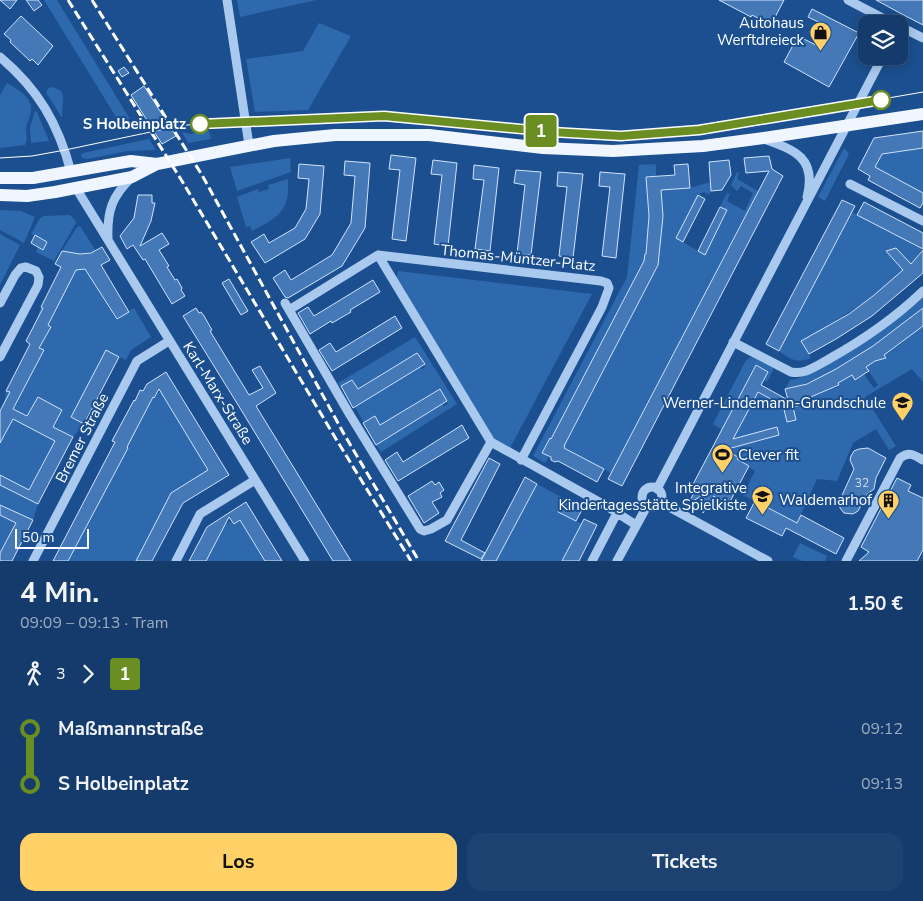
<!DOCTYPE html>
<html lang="de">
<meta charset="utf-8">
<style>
:root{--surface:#143b6b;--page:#1d4271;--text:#f1f3f6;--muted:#9dadc1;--line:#33557e;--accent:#ffd166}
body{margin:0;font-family:"Nunito Sans",sans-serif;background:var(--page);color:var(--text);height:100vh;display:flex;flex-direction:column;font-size:19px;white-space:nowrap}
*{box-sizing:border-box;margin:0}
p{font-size:16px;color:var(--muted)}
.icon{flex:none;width:28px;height:28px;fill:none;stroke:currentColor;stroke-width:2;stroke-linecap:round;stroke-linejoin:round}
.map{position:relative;height:561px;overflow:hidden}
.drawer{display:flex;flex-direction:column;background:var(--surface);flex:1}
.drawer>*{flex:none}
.badge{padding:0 10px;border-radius:4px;font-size:18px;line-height:32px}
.buttons{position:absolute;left:858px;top:15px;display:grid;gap:10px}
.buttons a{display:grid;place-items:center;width:50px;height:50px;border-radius:10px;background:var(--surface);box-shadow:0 2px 12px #0003,0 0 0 1px var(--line);font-size:25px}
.scale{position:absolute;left:15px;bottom:12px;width:74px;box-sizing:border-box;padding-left:5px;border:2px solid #fff;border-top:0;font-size:14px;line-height:18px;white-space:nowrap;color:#fff;-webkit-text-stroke:4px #1b4f8f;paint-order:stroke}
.map>.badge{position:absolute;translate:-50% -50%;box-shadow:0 0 0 2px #fff}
.legs{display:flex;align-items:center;gap:8px;height:55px;padding:0 20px;font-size:16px}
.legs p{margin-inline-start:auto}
.headline{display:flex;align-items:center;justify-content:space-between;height:85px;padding:0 20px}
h1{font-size:28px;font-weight:700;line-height:38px}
.primary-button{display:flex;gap:10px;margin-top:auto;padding:10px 20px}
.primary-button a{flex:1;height:58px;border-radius:15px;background:var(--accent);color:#111;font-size:20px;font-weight:700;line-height:58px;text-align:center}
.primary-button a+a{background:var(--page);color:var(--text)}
ul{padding:0 20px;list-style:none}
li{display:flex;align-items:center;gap:18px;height:55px;font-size:19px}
li i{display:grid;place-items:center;width:8px;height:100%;margin:0 6px;background:currentColor}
li i::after{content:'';width:12px;height:12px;margin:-6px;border:4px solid;border-radius:50%;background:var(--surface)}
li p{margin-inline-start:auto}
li:first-child i{background:linear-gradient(#0000 50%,currentColor 0)}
li:last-child i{background:linear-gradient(currentColor 50%,#0000 0)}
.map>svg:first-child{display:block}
.green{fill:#2e69ad}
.building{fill:#4478b7;stroke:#cfe3fa}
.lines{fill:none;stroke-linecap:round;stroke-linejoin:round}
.minor{stroke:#a9c9ee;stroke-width:9}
.major{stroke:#f0f6ff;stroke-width:12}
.tram{stroke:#fff;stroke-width:1}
.rail{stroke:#fff;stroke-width:3;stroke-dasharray:9 4;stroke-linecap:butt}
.line-1-casing{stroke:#fff;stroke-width:11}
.line-1{stroke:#6b8e23;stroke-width:8}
.stop-1-dot{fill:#fff;stroke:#6b8e23;stroke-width:2.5}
.labels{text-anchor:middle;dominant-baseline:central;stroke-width:4;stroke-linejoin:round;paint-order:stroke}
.number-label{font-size:12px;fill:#d0dded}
.poi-label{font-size:15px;fill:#fff;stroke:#1b4f8f;text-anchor:end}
.stop-label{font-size:15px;font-weight:bold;fill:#fff;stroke:#1b4f8f;text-anchor:end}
.street-label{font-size:15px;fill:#fff;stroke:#1b4f8f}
</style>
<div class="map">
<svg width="923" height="561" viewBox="0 0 923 561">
<rect width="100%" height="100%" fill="#1b4f8f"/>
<path class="green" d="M44,0h13l73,119 -11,3z
M237,0h79l-76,17z
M319,23l32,13 -43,74 -53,2 -9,-53 57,-8z
M7,83c9,5 25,14 24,26 0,7 -4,13 -5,20 0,6 2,10 -1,16l-25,3v-53z
M53,87l8,4 2,5 -1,22 -16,-26 3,-4z
M35,111l2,1 12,29 -18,2 -1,-16z
M843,111l-9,3 -89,14v-1z
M209,131l2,8 -23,4 -6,-11 8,2z
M149,139l7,11 -29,1 -39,8 -6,-1 -1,-3 2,-2z
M844,148l5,6 -24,47 -7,-4z
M923,148v45l-48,-26 7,-13z
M290,158l1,14 -54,19 -7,-24z
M656,164v12l-10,1 3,39 -3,38h-1l-1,7 -93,178h-1l-8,14 7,4 -4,6 -12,-7 94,-179 12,-112z
M737,172l2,1 -2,6 21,12 -147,282 -45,-24 -3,2 2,-4 -1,-1 94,-181 5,-49 -2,-26 29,-2 20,-6 1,9 -2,4 -5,-3 -5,2 -23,44 29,17 22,-44 -7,-4 7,-14 3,1 -3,7 18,10 8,-18 -12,-7 -4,5 -6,-6z
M288,179c2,33 -10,38 -36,52l-2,-5 -4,1 -9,-30 21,-8 1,3 10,-3 -1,-4z
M0,210l21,1 14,6 -11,26 -24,-13z
M852,212l64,34 7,-13c0,5 0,11 -1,15 -9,23 -72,65 -94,77l8,14 -7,3h-27l9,16c-14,6 -21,1 -32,-7z
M70,215l5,5 1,3 -22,38 -18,-9 2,-5 5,3 4,-8 -16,-8 9,-16 4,-2z
M80,226l16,25 -16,3 -18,-3 15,-24z
M0,234l20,11 -20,40z
M85,269l31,50 18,-11 17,29 -20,13 -5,10 -7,-3 -48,60 13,7 -11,13 -13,-6 -35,66 13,7 -5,16 -12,-6 -21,39v-110l17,-32 -13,-7 2,-13 13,6 25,-47 -5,-2 11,-21 -13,-8 4,-12 13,6 22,-43z
M398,271l194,23 -83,156 -14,-7 -99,-161z
M923,298v10c-31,27 -77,60 -116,75 -7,3 -15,4 -22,6l5,-9c10,-1 19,-7 28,-11 39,-18 72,-43 105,-71z
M923,325v57l-11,-13 -47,28 31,49 -7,4 -13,-21 -23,14 -16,38 -20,-2 -20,44 -54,-28 12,-24 -18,-12 1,-2 -14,-7 55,-15 -2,-7 -56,14 -4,-2 4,-11 -8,-5 33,-64 6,-3 22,11 -7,14 -3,-2 4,-8 -12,-7 -33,62 13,7 21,-42 19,10c10,-2 16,6 26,3l-1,-6 32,-12 1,2 6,-3 -2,-3 14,-8 3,5 9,-6 10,14 4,-3 -12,-18 33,-22z
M415,337l42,67 -76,48 -5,-7 66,-41 2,2 4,-2 -9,-15 -59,36 -5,-9 -11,7 -9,-16 65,-40 2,2 3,-2 -8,-14 -59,36 -6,-9 -12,7 -2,-4z
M160,391l50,82 -11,3 -28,17 -35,68h-68l60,-113 -1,-1 21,-52 6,3z
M537,484l28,15 -7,13 24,12 -20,37h-66z
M240,520l25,41h-59l14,-27 -3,-4 14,-9 3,3z
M800,543l27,13 -2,5h-23l-9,-4z"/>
<path class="building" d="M0,0h17l-7,9z
M26,0h12l4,5 -8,6z
M719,0h65l-13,25 -19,-10 -1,2z
M876,0h47v25l-25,-13z
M812,9l47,24 -30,54 -45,-25 14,-26 20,10 11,-19 -21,-10z
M21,16l32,30 -15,19 -6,-6 -2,2 -20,-19 1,-2 -7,-6z
M124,67l5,6 -7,4 -4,-6z
M144,86l32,50 -14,8 -31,-49z
M923,131v17l-41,6 -7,13 48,26v10l-3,5 -52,-28 2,-4 -12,-7 16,-31z
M391,155l25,3 -10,83 -14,-2 8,-69 -11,-1z
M769,156l3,13 11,7 -161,310 -14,-7 161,-308 -23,2 -2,-15z
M433,160l24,3 -9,83 -14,-2 8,-69 -11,-1z
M729,160l2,15 -9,15 -11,1 -2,-29z
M345,161l25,2 -5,65 -23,38 -54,32 -3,-1 -12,-19 12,-8 6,10 41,-25 19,-32 4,-47 -11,-1z
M299,164l25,2 -4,48 -15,25 -40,24 -14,-21 13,-8 5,9 26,-15 11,-19 3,-30 -11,-1z
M688,164l2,24 -29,2 2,26 -5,49 -94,181h1l-1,2 40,21 -7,13 -39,-21 -3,1 -4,-2v-3l-9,-4 8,-15 1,1 93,-178 1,-7h1l3,-38 -3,-39 29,-2 -1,-10z
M474,165l25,3 -9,83 -15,-2 9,-69 -11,-1z
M516,170l25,2 -10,83 -14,-1 8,-69 -11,-2z
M558,172l25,2 -10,84 -14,-2 8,-69 -10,-1z
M600,172l25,2 -9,84 -14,-2 8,-69 -11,-1z
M138,195h14v8h3l-4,18 -11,25 22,-13 7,11 -10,6 10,16 -2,1 8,13 2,-1 5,9 -1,2 4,6 -13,8 -27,-45 -2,1 -10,-15 -6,4 -7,-13 14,-18z
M698,195l7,4 -22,43 -7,-4z
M842,200l13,6 -76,145 -13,-7z
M864,202l59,31v16l-66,-34z
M720,207l7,3 -22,45 -7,-4z
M35,235l12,7 -4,8 -12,-7z
M102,247l8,13 -9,5 28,47 -12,7 -32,-50 -9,1 -28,55 3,2 -12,21 5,2 -31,59 14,7 11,-19 24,13 -9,17 20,10 -35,67 -38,-19v-10l29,15 26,-49 -42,-22 -13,24v-32l10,-19 -4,-1 24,-47 -4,-3 17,-33 -2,-1 20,-40 -6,-3 7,-13 18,3 11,-1z
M896,248l15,16 12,-14v23l-51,43 -36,23 -27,15 -8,-13 48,-27 24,-18 30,-26 -17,-19z
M229,279l19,32 -7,4 -19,-32z
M373,280l7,12 -30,18 1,2 -19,11 -1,-2 -21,13 -12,-21 10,-6 6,9z
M196,308l3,5 2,-1 3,4 8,14 -2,1 39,64 14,-7 -11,-18 8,-4 16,27 -20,13 95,155h-18l-90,-148 -60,-97z
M923,308v18l-39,29 2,3 -11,3 -9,6 3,4 -5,3 -9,6 -3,-5 -14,8 1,2 -38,16 1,4 -9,2 3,13 -9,2 -5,-21 -6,1 -18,-10 -25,47 44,-12 2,8 -55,15 14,7 -1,2 12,7 -23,43 -4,-1 -8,-12 -11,17v-18l-15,9 7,-13 -4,-3 65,-123 12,7 -7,13 27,15 -3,-11 22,-5 29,-15 37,-23z
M395,316l7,12 -70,43 -13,-21 11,-7 6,9z
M106,350l13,7 -35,67 -13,-7z
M417,353l8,11 -72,44 -12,-22 11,-6 6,9z
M166,372l63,103 -46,28 -31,58h-16l35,-68 37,-23 -49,-81 -5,9 -1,-1 -26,50 1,1 -60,113h-15l62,-119 -3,-1 22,-41 1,1 5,-11 3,1 4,-7z
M440,389l7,12 -71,44 -13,-22 12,-7 5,9z
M462,425l7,13 -71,43 -13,-21 12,-8 6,10z
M868,448l18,10 -10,20 -2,11 -7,5 -9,17 -5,3 -9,-1 -4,-5 -1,-6 15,-33 -4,-9 1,-4 3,-5 5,-2z
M489,458l11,6 -39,76 24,13 -4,6 -36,-18z
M525,477l12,7 -41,77h-15z
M897,478l14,7 -3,6 15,7v52l-6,11h-58l10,-9 -8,-5z
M432,481l3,4 4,-3 5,8 -4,3 2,4 -10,5 7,11 -15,10 -16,-27z
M565,499l18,9 -7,13 -18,-9z
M755,501l42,22 4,-8 43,23 -8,16 -50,-26 -4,8 -36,-18z
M246,502l36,59h-17l-25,-41 -6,4 -5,-7 -23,44h-17l18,-34z
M0,505l33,15 -21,41h-12v-8l16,-30 -16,-8z
M584,519l13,6 -18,36h-17z"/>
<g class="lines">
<path class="minor" d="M227,0l22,145
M848,0l46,24
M899,26l24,12
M0,57c38,32 58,66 71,115
M764,139c31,11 53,19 43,58
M850,184l73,37
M76,188l229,373
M108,238c-1,-27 4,-42 24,-61
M378,255l113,187 117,65 28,18
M0,303l15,-28 6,-7 5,-1 10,4 3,6 -1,8 -38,72
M285,303l65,112 70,114 4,2 7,-2 16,-9 44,-78
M289,310l89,-55 223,26 6,2 2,5 -7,19 -81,153
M733,342l58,30c5,1 9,1 15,-1 8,-3 16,-8 23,-12 34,-19 66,-41 94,-68
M642 497a10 10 0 1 1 20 0a10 10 0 1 1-20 0Z
M657,489l226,-433
M660,502l108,59
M33,561l104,-200 32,-20
M176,561l24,-47 55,-34
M592,561l25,-48
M617,561l30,-55
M846,561l54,-103c9,-7 14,-3 23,2"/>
<path class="major" d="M0,178h33l98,-17 26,3
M0,195l27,1 28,-4 77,-15 25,-13 60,-12 57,-11 61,-6h94l114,13 70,3 90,-5 61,-8 159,-24"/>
<path class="tram" d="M0,158l32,-2 33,-6 114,-24 35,-4 143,-6 46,1 148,16 70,3 55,-3 57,-8 190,-33"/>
<path class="rail" d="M68,0l114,181 154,258 75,122
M92,0l110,175 142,259 75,127"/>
</g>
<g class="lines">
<defs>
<path id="line-1" d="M200,124l184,-8 168,16 69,4 78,-6 182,-30"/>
</defs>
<use href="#line-1" class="line-1-casing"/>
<use href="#line-1" class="line-1"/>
</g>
<defs>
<symbol id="shop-pin" viewBox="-11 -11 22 30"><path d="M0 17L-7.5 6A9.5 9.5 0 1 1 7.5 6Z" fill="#ffd166" stroke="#1b4f8f"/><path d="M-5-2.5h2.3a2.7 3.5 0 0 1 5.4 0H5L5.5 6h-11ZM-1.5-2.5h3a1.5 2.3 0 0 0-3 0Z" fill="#111"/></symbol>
<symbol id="school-pin" viewBox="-11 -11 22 30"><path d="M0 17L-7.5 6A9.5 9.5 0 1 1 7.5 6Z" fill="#ffd166" stroke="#1b4f8f"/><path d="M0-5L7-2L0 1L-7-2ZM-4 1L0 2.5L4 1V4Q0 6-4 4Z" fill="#111"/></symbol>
<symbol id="stadium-pin" viewBox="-11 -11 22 30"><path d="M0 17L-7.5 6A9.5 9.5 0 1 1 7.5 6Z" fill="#ffd166" stroke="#1b4f8f"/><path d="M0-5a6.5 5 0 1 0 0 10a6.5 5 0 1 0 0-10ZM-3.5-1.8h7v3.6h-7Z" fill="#111"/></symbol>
<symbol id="building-pin" viewBox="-11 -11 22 30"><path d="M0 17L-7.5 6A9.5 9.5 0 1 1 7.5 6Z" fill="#ffd166" stroke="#1b4f8f"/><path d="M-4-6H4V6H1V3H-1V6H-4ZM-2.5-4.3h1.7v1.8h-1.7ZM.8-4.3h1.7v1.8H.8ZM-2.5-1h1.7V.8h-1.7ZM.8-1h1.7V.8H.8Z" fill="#111"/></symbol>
</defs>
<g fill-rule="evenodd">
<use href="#shop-pin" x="808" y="20" width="25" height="34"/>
<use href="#school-pin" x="890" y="390" width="25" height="34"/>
<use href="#stadium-pin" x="710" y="442" width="25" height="34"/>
<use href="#school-pin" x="750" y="484" width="25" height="34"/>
<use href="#building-pin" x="876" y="488" width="25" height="34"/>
</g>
<g class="stop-1-dot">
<circle cx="881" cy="100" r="9"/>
<circle cx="200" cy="124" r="9"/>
</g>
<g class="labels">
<g class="number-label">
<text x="862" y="483">32</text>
</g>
<g class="poi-label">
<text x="804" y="23">Autohaus<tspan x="804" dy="17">Werftdreieck</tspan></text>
<text x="886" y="403">Werner-Lindemann-Grundschule</text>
<text x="738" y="455" text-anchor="start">Clever fit</text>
<text x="747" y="488">Integrative<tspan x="747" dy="17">Kindertagesstätte Spielkiste</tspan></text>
<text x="872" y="500">Waldemarhof</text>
</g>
<g class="stop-label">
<text x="186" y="124">S Holbeinplatz</text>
</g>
<g class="street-label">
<text transform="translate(518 258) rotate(6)">Thomas-Müntzer-Platz</text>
<text transform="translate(218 393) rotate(58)">Karl-Marx-Straße</text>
<text transform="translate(82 438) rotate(-63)">Bremer Straße</text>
</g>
</g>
</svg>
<div class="buttons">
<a><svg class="icon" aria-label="layers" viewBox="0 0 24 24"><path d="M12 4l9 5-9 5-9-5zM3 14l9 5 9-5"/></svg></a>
</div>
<div class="scale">50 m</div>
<b class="badge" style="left:541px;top:131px;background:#6b8e23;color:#fff">1</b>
</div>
<section class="drawer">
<div class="headline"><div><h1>4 Min.</h1><p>09:09 – 09:13 · Tram</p></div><b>1.50 €</b></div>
<div class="legs"><svg class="icon" aria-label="walk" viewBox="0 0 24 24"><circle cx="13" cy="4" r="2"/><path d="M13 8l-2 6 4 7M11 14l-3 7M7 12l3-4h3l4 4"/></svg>3<svg class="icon" aria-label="forward" viewBox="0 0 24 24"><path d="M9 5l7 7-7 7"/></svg><b class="badge" style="background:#6b8e23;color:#fff">1</b></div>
<ul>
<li><i style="color:#6b8e23"></i><b>Maßmannstraße</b><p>09:12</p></li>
<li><i style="color:#6b8e23"></i><b>S Holbeinplatz</b><p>09:13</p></li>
</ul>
<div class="primary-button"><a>Los</a><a>Tickets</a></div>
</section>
